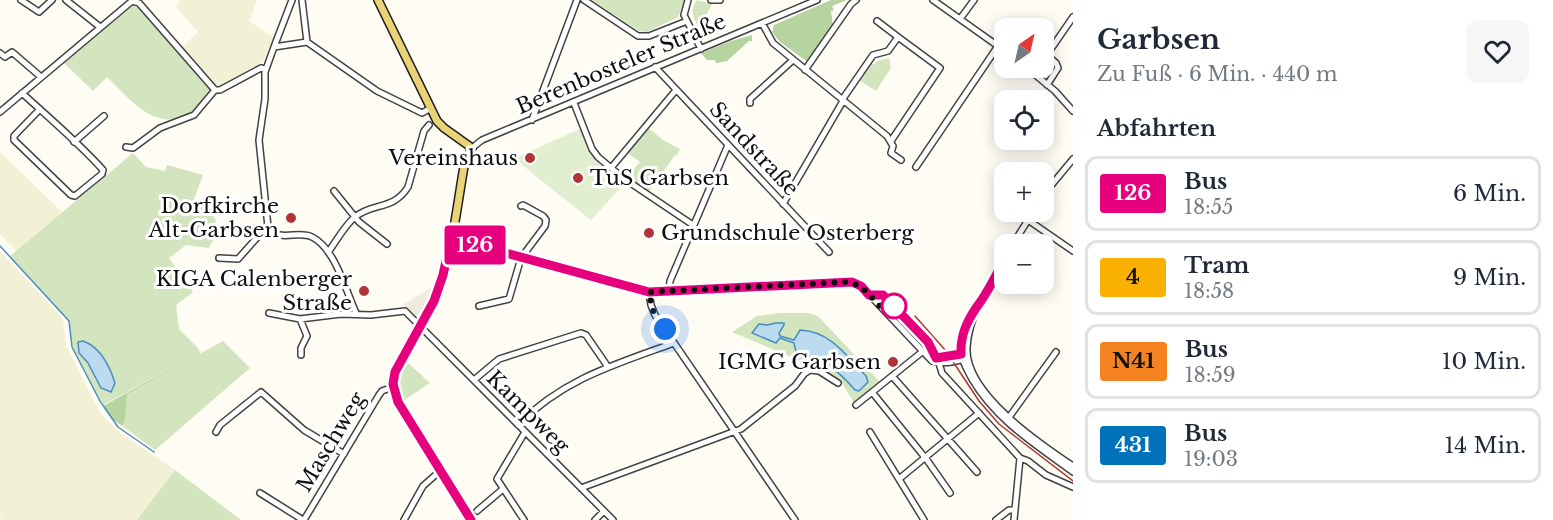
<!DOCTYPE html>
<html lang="de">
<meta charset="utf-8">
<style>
:root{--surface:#fff;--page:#f6f6f7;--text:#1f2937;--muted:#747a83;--line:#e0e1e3}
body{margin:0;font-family:"Libre Baskerville",serif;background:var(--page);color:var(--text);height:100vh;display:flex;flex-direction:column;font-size:22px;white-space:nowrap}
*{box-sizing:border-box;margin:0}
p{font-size:20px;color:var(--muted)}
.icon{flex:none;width:33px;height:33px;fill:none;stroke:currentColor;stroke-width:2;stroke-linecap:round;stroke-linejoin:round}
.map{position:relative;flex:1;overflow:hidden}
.drawer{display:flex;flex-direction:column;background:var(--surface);width:480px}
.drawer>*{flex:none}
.badge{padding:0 12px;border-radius:4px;font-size:21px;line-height:39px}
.needle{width:39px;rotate:34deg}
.controls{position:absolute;left:994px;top:18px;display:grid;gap:12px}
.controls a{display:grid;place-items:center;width:60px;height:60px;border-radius:12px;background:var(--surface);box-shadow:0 3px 15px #0003;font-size:30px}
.you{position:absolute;width:30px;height:30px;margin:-15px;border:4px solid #fff;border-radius:50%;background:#1a73e8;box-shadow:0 0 0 9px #1a73e833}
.map>.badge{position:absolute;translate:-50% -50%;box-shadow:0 0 0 3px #fff}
h2{padding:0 24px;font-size:22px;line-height:54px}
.round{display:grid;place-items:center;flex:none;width:63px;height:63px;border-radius:12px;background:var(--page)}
.summary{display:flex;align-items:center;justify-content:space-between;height:102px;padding:0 24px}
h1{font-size:28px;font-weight:700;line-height:45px}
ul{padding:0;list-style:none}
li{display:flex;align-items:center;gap:18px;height:75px;margin:0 12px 9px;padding:0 12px;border:3px solid var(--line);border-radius:12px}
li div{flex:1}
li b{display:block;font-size:22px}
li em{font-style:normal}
li .badge{min-width:66px;font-weight:700;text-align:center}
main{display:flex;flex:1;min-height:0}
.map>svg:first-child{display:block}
.farmland{fill:#f2f0d5}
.green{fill:#d2e5bf}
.forest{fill:#b6d4a0}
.pitch{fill:#e2eed0}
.plaza{fill:#eeebe1}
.water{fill:#bcdbf0;stroke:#4b8dc0;stroke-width:1.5}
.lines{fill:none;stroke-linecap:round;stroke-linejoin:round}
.stream{stroke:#4b8dc0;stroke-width:1.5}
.minor-casing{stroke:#424242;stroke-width:8}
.major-casing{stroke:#202020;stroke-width:10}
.minor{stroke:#fff;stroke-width:5}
.major{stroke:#ead276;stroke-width:7}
.tram{stroke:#b13536;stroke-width:1.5}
.line-casing{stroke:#fff;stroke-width:14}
.line{stroke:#e6007e;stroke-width:9}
.walk{stroke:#0f0f0f;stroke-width:6;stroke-dasharray:0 10.8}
.poi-dot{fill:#b13536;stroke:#fff;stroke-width:2}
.stop-dot{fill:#fff;stroke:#e6007e;stroke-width:3}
.labels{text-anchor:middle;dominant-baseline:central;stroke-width:6;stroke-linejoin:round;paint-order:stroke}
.street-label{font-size:21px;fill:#0f0f0f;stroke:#fff}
.poi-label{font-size:21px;fill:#0f0f0f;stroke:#fff;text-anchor:end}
</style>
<main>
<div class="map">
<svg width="1073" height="520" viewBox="0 0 1073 520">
<rect width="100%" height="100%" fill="#fefcf3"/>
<path class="farmland" d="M181,0h76l-8,21 24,16 -9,23 -4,5 -41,21 -5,-1 -32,-38 16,-15 -23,-26z
M0,152l62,60 -46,39 -16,-17z
M0,251l63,68 3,26 34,68 20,20 55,37 -38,50h-135l-2,-2z"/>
<path class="green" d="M592,0h93l-7,17 -31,15 -8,-1z
M697,0l15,4 -9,17 15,12 -12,4 -3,-1c-6,-11 -16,-26 -6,-36z
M138,1l73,89c-6,8 -13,19 -22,24 -34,19 -60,-16 -82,-37l-14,14 -29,-28z
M889,58l2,10 -15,23 -17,-11 12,-17 3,2 3,-4z
M647,127l16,13 17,9 -3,6h-2l-26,37 -22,-15 13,-15 -14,-10z
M133,153l13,14 19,4 2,-6 36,10 -10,27 17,8 6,11 -4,10 4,3 -7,14 -23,-3 -17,13 24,34 -17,13 3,24 19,19 2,4 -97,53 -31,-58 -3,-26 -59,-65z
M808,313l10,3 62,66 -26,21 -12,-20 -8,-8 -102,-43 25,-16 23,-3z
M223,341l27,27 -95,82 -33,-24 3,-6 1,-26z
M406,361l24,22 -27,18c-6,-15 -6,-26 3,-40z
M175,470l66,50h-104z"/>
<path class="forest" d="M831,0h16l-15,6 2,4 -3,1 2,16 -24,36 -29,-21 -8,-10 2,-7z
M752,35v6h-3l-22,20 -11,2 -1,-3h-8l-6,-7 30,-12z
M200,352v1l-73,41 -2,26 -3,6 -10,-7 -9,-13z"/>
<path class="pitch" d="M582,128l10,25 34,29 -35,38 -58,-46 -18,-16z"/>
<path class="plaza" d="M435,285l-14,32 -5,-1 -13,-11z"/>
<path class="water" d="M776,323h8v2l-5,8 1,3 14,4 6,-10c30,1 47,26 66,46l2,6 -9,9 -4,-1c-20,-23 -30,-29 -59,-38l-2,-9 -14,-5 -4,5 -24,-10 7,-9 8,1z
M83,341c17,6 27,26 32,42l-4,9 -10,-4 -13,-25 -9,-10 -1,-11z"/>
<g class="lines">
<path class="stream" d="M0,246l69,75 3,26 29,56
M102,404l16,23 36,25"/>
<defs>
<path id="minor" d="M21,0l18,12 13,-12
M66,0l34,27
M302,0l5,42
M584,0l54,36h11l38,-15
M688,0l-4,15 17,34
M711,0h9
M933,0l72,51
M960,19l14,-19
M877,21l21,16
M762,23l11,20 114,93 6,10 -2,7 10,7
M274,47l18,-47
M0,53l5,4 7,-5 29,25
M1047,55l9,8 2,5 -11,17
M1044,59l29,-42
M655,67l174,185
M1027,68l28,23 18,20
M805,70l46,-66 5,-4
M22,93c27,25 56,49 81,77l-1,4 -27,22 -4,-1 -57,-55v-4l26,-27
M842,100l31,-45 15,-4 10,-14 42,31 -49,73
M574,103l18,46 6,8 25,21 70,47
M750,103v-4l43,-39
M0,112l132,-111 7,2 76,87h5l41,-22 4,1
M532,120l45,-120
M74,142l30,-26
M126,147l7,1 27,-20 34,-13 21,-25
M472,148l10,-8 335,-140
M916,167l82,-121
M611,168l65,-78
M334,191l25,31 28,22
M1044,194l29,-35
M783,204l60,-103
M1028,220l45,31
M451,238l186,53 12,1 202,-10 13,7 68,72c11,3 26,2 35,-5
M1013,244l20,-32
M329,251c8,-11 16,-26 26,-34 18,-15 38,-6 53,-30l16,-56 5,-6
M219,258l19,1 24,-27 6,-5
M1005,259c-16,27 -36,55 -38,88 -3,46 73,97 106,119
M669,291l1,-10 58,-136
M649,292l2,13 4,10 140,205
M479,306l30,-7 12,-41 24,-32 1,-6 -3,-4 -20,-11 -2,1
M976,306c-5,6 -8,13 -10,20 -3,9 -6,18 -5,27 1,9 7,18 11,26 24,41 63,65 101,93
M269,313l31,6 41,-5 30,1 34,-4 208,209
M356,313c-10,-22 -21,-65 -44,-76 -14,-7 -34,6 -44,-10l-9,-87 6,-41v-27l9,-25 33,-5 70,49 45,22 9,-5
M300,319l7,17 -6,12v7
M928,356l12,2 22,-4
M939,363l3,10 78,85 8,3 18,14 27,12
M892,376l85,96
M474,380l25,-21 82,-26 5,2 22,32
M872,392l55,68 23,33
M856,405l66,-53
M1007,420l49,-68
M518,425c45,-46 98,-61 156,-82
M216,432l4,-7 41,-33 43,38 40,24
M870,432l54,88
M899,479l80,-66
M581,488l160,-59 54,-43 9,-12 6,-4 9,1 19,12
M260,493l43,27
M477,511l26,-22
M304,520l75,-125 3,-4 11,-4
M404,520l19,-34 17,-15
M524,520l-27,-41 28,-47
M595,520l9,-9
M996,520l13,-10h6
M1014,520l6,-62"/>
<path id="major" d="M378,0l59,121 7,7 28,20 -7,13c-8,43 -13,97 -29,136 -10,23 -44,66 -43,87 0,6 3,12 5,18l73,118"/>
</defs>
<use href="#minor" class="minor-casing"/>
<use href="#major" class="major-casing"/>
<use href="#minor" class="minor"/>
<use href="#major" class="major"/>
<path class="tram" d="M915,316l31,35 33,50 20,23 74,57"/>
</g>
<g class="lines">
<defs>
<path id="line" d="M471,520l-73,-118 -5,-18 2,-12 39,-71 9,-26 8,-37 198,54 203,-10 9,4 8,9h14l45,47 8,16 25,-4c-1,-21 8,-37 20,-53 9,-13 16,-28 24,-42"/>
</defs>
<use href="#line" class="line-casing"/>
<use href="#line" class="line"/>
<path class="walk" d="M665,329l-13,-20 -3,-17 197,-10 15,4 28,30 5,-10"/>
</g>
<g class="poi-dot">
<circle cx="530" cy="158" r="6"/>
<circle cx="578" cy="178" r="6"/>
<circle cx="291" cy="218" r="6"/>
<circle cx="649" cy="233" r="6"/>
<circle cx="364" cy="291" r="6"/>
<circle cx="893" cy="362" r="6"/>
</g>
<circle class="stop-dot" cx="894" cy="306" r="12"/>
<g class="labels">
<g class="street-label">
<text transform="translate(621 64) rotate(-23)">Berenbosteler Straße</text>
<text transform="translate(754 149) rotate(47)">Sandstraße</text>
<text transform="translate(528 412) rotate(45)">Kampweg</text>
<text transform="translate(331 442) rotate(-59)">Maschweg</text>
</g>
<g class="poi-label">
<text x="518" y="158">Vereinshaus</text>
<text x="590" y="178" text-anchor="start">TuS Garbsen</text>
<text x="279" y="206">Dorfkirche<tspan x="279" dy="24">Alt-Garbsen</tspan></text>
<text x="661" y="233" text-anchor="start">Grundschule Osterberg</text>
<text x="352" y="279">KIGA Calenberger<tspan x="352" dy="24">Straße</tspan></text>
<text x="881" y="362">IGMG Garbsen</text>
</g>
</g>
</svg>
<div class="controls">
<a><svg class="needle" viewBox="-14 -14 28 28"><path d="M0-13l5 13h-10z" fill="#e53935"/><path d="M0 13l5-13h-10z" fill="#747a83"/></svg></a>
<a><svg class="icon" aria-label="locate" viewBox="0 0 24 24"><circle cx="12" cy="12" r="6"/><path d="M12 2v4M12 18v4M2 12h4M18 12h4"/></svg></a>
<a>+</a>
<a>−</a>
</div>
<div class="you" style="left:665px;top:329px"></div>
<b class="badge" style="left:475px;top:245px;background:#e6007e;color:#fff">126</b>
</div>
<section class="drawer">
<div class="summary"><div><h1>Garbsen</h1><p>Zu Fuß · 6 Min. · 440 m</p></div><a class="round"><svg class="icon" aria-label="heart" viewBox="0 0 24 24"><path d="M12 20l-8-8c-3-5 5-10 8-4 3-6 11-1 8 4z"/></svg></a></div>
<h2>Abfahrten</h2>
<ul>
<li><span class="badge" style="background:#e6007e;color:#fff">126</span><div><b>Bus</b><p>18:55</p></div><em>6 Min.</em></li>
<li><span class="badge" style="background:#f9b000;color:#111">4</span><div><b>Tram</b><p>18:58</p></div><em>9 Min.</em></li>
<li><span class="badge" style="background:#f58220;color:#111">N41</span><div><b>Bus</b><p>18:59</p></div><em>10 Min.</em></li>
<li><span class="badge" style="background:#0072bc;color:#fff">431</span><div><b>Bus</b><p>19:03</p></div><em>14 Min.</em></li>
</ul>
</section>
</main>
